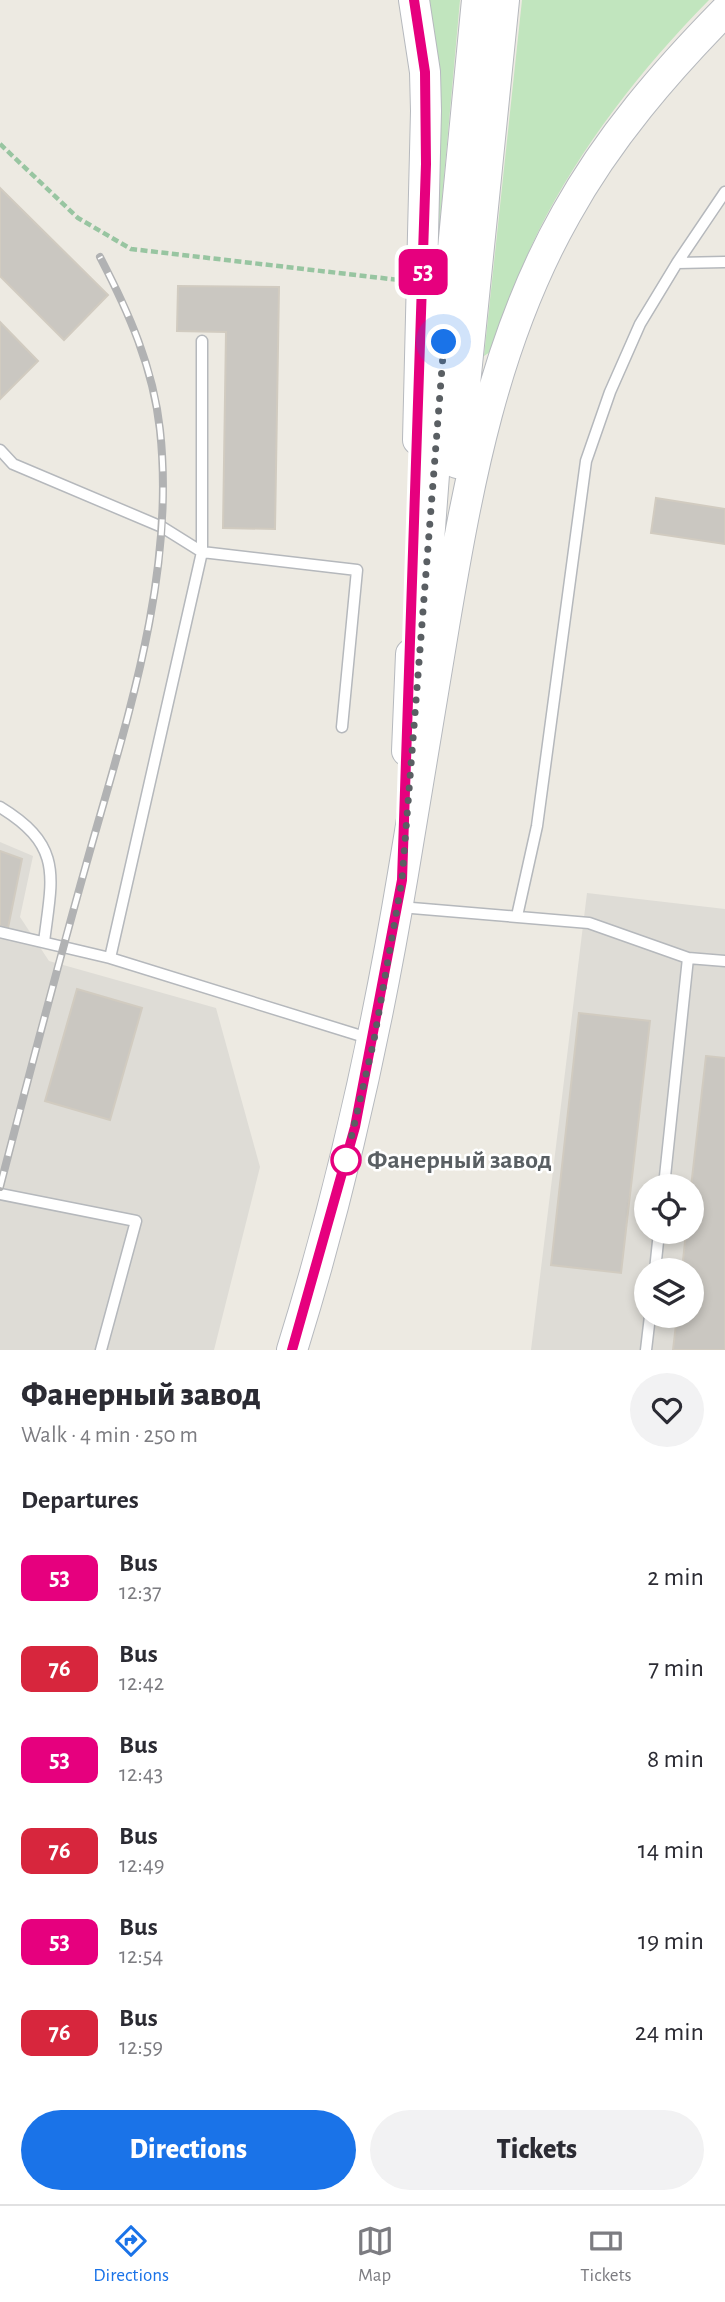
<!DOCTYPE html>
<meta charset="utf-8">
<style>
:root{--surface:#fff;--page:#f2f2f3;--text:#2b2b33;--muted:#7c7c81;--line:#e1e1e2;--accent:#1a73e8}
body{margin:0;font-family:"Alegreya Sans",sans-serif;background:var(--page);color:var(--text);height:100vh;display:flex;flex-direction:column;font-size:26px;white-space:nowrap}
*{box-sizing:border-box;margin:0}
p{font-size:23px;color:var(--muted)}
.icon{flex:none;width:38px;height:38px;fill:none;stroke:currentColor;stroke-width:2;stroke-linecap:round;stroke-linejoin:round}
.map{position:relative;height:1350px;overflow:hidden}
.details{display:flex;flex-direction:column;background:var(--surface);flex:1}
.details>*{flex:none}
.badge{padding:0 14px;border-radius:10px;font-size:24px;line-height:46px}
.buttons{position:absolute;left:634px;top:1174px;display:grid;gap:14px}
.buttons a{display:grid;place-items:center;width:70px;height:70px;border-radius:50%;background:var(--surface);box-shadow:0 4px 10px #0003;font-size:35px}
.you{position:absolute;width:35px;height:35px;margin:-18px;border:5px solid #fff;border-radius:50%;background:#1a73e8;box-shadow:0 0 0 10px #1a73e833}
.map>.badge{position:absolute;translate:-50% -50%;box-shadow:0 0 0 4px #fff}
h2{padding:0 21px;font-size:26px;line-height:63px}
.round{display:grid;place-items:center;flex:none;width:74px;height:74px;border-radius:37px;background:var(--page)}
.head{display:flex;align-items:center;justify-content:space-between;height:119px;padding:0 21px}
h1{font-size:33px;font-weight:800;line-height:52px}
.cta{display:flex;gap:14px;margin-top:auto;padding:14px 21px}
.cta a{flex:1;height:80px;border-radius:42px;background:var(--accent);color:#fff;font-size:28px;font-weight:800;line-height:80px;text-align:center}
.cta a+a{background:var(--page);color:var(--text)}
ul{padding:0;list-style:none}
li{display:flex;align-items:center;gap:21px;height:91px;padding:0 21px}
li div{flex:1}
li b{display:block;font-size:26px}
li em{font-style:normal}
li .badge{min-width:77px;font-weight:700;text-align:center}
.menu{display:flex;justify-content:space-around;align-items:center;height:98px;border-top:2px solid var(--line);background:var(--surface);font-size:19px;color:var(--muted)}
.menu a{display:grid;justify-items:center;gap:4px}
.menu .active{color:var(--accent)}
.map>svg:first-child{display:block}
.industrial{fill:#dedcd6;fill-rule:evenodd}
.green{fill:#c1e5be}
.building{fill:#cac7c1;stroke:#d1cbc0;stroke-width:2}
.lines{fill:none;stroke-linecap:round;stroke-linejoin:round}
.service-casing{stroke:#b5b8bc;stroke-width:13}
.secondary-casing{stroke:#b6b9be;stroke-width:32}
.path{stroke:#98c5a1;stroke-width:4.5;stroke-dasharray:7 3.5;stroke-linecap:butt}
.service{stroke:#fff;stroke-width:10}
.secondary{stroke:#fff;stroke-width:30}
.rail-casing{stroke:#b1b2b3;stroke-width:8}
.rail{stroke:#fff;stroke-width:5;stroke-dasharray:16;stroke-linecap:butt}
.line-casing{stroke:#fff;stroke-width:16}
.line{stroke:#e6007e;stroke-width:10}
.walk{stroke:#5a5f63;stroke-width:7;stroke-dasharray:0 12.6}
.stop-dot{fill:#fff;stroke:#e6007e;stroke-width:3.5}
.labels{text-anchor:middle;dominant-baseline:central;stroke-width:5;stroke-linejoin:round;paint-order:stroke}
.stop-label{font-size:26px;font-weight:bold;fill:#5a5f63;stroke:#fff;text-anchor:start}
</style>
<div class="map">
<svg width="725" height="1350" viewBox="0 0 725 1350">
<rect width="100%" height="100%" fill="#edeae2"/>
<path class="industrial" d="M0,842l33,14 -13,61 29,44 167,47 44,159 -46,183h-214z
M587,893l138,16v441h-194zM646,1186h45v46h-45zM646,1270h45v46h-45z"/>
<path class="green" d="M428,0h32l-24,266 4,-170z
M522,0h187c-68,69 -128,146 -171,232 -19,39 -33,80 -48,120l-6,4z"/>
<path class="building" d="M0,188l108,107 -44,45 -64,-64z
M178,286l101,1 -4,242 -52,-1 3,-196 -49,-1z
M0,322l38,39 -38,38z
M656,498l69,11v35l-74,-11z
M0,851l22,8 -14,69 -8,-2z
M77,989l65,19 -32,112 -65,-19z
M579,1013l71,8 -29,252 -70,-8z
M706,1056l19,2v292h-52l4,-34h14v-46h-9l4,-38h5v-45z"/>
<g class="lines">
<defs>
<path id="service" d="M677,263l48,-71
M202,341v211l155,18 -15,157
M0,450l13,14 149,63 40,25 -92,406 261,81
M0,807c64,39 52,70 44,135
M400,907l189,16 99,35 -24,228
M517,916l20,-90 49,-365 24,-69 30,-68 37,-61 48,-1
M0,932l110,26
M688,958l37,3
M0,1194l136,27 -35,129
M655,1270l4,-38
M646,1350l4,-34"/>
<path id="secondary" d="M414,0l11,72 1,39 -8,329
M457,463l47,-463
M419,674l25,-332 33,-342
M407,751l4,-97
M292,1350c49,-157 84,-314 111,-476 14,-83 28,-166 41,-248 24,-143 50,-285 122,-412 42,-76 99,-142 159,-203"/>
</defs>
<use href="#service" class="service-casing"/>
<use href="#secondary" class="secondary-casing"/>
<path class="path" d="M0,144l78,74 53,31 268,31"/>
<use href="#service" class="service"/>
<use href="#secondary" class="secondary"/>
<defs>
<path id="rail" d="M0,1187c28,-108 56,-215 86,-322 39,-140 90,-287 74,-435 -7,-63 -31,-117 -60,-173"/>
</defs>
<use href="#rail" class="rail-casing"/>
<use href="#rail" class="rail"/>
</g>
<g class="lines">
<defs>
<path id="line" d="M292,1350l63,-223 47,-247 24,-716 -1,-92 -11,-72"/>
</defs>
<use href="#line" class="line-casing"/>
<use href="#line" class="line"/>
<path class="walk" d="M346,1160l28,-120 28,-160 42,-538"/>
</g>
<circle class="stop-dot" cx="346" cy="1160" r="14"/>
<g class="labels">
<g class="stop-label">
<text x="367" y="1160">Фанерный завод</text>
</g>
</g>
</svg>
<div class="buttons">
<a><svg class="icon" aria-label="locate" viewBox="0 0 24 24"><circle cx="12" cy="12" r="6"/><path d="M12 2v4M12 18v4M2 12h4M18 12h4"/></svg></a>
<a><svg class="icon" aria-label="layers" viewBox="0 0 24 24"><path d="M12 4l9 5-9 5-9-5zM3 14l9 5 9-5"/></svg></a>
</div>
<div class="you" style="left:444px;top:342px"></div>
<b class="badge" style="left:423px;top:272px;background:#e6007e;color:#fff">53</b>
</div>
<section class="details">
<div class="head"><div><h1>Фанерный завод</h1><p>Walk · 4 min · 250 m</p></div><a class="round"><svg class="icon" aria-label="heart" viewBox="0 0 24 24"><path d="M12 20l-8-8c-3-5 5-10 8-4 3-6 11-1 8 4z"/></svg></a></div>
<h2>Departures</h2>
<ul>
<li><span class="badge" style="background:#e6007e;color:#fff">53</span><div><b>Bus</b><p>12:37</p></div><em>2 min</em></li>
<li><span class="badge" style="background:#d7263d;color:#fff">76</span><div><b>Bus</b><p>12:42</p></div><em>7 min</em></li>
<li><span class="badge" style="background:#e6007e;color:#fff">53</span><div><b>Bus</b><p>12:43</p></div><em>8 min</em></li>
<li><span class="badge" style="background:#d7263d;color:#fff">76</span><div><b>Bus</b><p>12:49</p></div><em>14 min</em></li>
<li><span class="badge" style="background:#e6007e;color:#fff">53</span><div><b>Bus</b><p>12:54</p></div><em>19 min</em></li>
<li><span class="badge" style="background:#d7263d;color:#fff">76</span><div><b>Bus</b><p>12:59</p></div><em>24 min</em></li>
</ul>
<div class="cta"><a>Directions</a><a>Tickets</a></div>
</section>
<nav class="menu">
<a class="active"><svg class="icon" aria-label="directions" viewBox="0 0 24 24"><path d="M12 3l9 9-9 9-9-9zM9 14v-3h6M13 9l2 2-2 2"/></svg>Directions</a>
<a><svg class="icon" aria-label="map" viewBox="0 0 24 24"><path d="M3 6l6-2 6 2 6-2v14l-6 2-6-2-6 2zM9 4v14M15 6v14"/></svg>Map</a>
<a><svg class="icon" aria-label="tickets" viewBox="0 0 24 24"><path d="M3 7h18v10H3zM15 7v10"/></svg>Tickets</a>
</nav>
